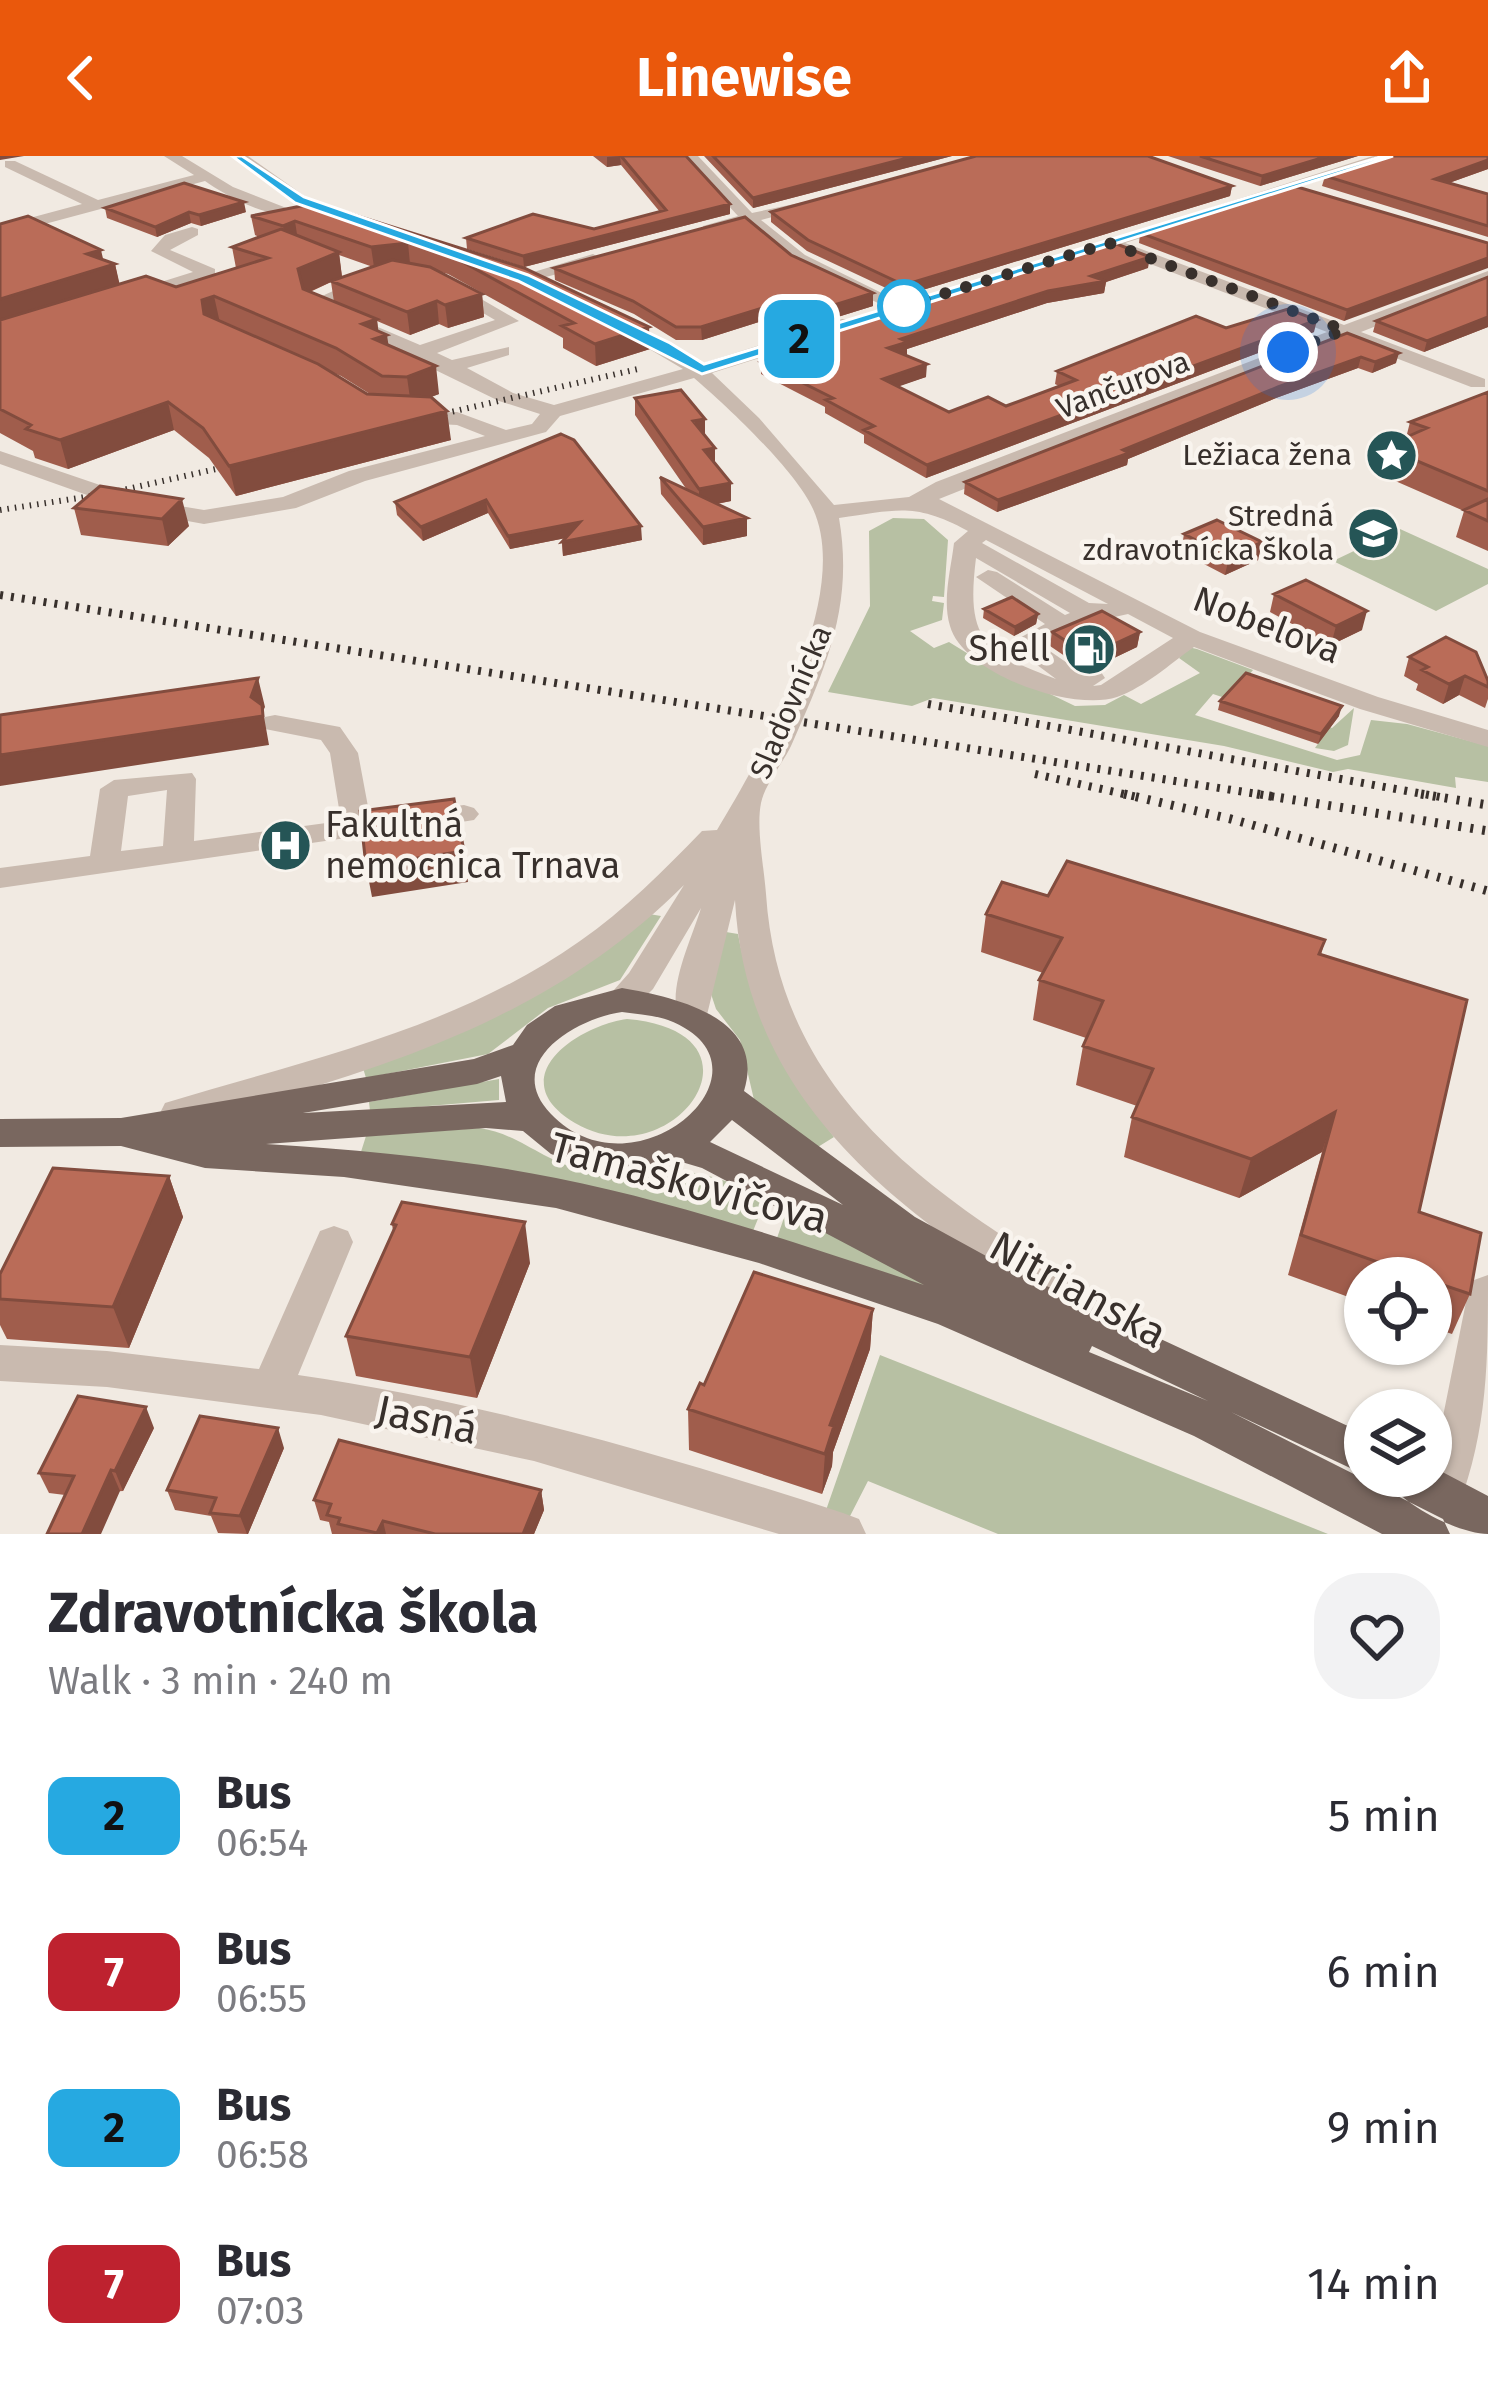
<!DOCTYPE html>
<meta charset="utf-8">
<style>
:root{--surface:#fff;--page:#f2f2f3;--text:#2b2b33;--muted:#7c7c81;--accent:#ea580c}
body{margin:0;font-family:"Fira Sans",sans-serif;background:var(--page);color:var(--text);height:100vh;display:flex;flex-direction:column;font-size:45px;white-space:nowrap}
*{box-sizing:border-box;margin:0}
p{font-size:39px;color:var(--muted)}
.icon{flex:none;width:66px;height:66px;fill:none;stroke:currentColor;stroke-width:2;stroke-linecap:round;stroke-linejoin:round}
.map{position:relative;height:1378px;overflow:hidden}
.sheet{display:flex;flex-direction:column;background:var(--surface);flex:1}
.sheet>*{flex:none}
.badge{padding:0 24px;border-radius:18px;font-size:42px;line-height:78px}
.tools{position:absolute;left:1344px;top:1101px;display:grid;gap:24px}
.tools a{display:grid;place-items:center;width:108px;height:108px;border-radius:50%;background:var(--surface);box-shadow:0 3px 9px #0004;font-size:60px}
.you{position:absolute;width:60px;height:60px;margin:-30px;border:9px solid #fff;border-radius:50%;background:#1a73e8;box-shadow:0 0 0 18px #1a73e833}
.map>.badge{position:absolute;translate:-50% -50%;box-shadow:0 0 0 6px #fff}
.round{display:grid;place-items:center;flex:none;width:126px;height:126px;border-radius:48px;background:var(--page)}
.summary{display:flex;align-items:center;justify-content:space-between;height:204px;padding:0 48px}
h1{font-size:57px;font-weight:700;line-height:90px}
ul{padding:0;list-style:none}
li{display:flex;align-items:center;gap:36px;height:156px;padding:0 48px}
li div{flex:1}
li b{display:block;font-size:45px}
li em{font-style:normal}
li .badge{min-width:132px;font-weight:700;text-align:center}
header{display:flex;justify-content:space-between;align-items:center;height:156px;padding:0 48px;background:var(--accent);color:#fff;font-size:54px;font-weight:700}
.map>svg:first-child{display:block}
.green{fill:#b7c0a3}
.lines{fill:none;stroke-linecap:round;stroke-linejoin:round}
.minor{fill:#c9baaf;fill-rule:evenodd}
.major{fill:#79675f;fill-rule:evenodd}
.rail-far2{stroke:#38302c;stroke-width:6;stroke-dasharray:1.5 6;stroke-linecap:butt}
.rail-far1{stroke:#38302c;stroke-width:8;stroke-dasharray:3 8;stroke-linecap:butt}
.rail{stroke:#38302c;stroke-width:9;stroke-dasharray:3 9;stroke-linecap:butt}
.wall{fill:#a05d4c;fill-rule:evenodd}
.shaded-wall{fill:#824c3e}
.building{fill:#ba6c58;stroke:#824c3e;stroke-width:3}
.line{fill:#26a9e1;stroke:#fff;stroke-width:3}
.walk{stroke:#38302c;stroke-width:12;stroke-dasharray:0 21.6}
.stop-dot{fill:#fff;stroke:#26a9e1;stroke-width:6}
.labels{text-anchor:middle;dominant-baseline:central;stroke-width:9;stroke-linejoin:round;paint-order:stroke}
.far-street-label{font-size:30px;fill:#38302c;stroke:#f9f4ee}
.far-poi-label{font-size:30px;fill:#38302c;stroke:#f9f4ee;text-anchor:end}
.street-label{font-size:36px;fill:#38302c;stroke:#f9f4ee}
.poi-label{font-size:36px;fill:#38302c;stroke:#f9f4ee;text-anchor:end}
.near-street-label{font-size:42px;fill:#38302c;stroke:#f9f4ee}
</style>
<header><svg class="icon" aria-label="back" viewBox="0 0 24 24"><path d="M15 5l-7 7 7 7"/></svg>Linewise<svg class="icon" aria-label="share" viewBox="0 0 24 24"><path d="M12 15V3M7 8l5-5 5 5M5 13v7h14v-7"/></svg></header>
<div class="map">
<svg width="1488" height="1378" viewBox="0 0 1488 1378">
<rect width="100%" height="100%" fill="#f1eae2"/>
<path class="green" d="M893,362l31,1 24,21 -4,57 -11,-1 -1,5 12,2 -2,17 -32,11 24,17 15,-6 60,37 6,-2 60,29 30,-1 19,-10 17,9 59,-31 -21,-15 9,-11 9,2 56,21 -18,23 97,35 22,-20 -6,37 -14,6 -19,-3 11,-16 -113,-38 -18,21 142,45 23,-5 11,-35 36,4 81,22v36l-33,-5 1,11 -108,-19 -15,3 -109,-26 -291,-48 -21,8 -84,-14 42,-86 -1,-75z
M1400,373l88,40v15l-52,27 -103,-50z
M649,758l12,2 -41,64 -72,28 -60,46 -122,24 -3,-10c111,-37 194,-81 286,-154z
M726,776l12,2c14,75 49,142 96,203l-21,13 -58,-46 -15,-64 -24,-31 -5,-15z
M627,863c151,13 47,162 -52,104 -73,-43 -2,-96 52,-104z
M499,923v21l-129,11 -1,-9z
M479,972c39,5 65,34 104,42 22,4 44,1 66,0 43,-2 80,9 117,29l-13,32 -393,-76 6,-19z
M787,1053l189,95 -199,-66z
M880,1199l43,17 405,162h-330l-130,-53 -20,39 -23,-7z"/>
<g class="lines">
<path class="minor" d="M164,0h18l51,31 61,24c-22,11 -69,-16 -89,-30l-205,55v-10l82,-22 -77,-37v-6h10l83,39 96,-25z
M231,0h17l58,41 48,20 -8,5 -52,-19z
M683,0h15l54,57 61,-13v6l-52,14 44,35 105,52 -15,4 -102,-48 -47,-39 -43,8v-6l35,-10z
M1373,0h22l-270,87 219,82 144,-54v11l-127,50 124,47v8h-14l-127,-49 -405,161 261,133 178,65 110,33v17l-128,-38 -166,-62c-24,17 -49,40 -77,50 -44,15 -154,-23 -167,-71 -8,-26 1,-57 4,-83l14,-12c-54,-29 -70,-21 -129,-13 15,88 -13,149 -48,228 -8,17 -26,38 -30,57 -5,25 3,64 5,91 14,210 178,308 341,407l6,12 -6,12 -14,5 -14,-5c-164,-102 -333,-212 -344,-425l-30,123h-24c-17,-30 11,-84 20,-115l-48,81 -19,19h-24l-5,-8 24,-27 55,-88c-143,143 -317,187 -506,242l-13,-4 -5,-10 5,-10c144,-44 290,-74 415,-162 45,-31 84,-71 122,-110l15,-1c45,-75 136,-234 96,-321 -18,-39 -85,-102 -119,-131l-134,38 -14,16 -181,49 -69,27 -92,16 -72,-13 -132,-47v-13l144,49 60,10 79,-13 66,-26 136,-35 -28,-11 -57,-3v-8l57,-2 49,18 26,-6 8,-10 -41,-13 -197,-96 69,-31 9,5 -3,4 -51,22 94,40 75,-25 -58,-34 15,-4 67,39 -82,32 15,7 57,-13v8l-42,13 46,25 41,12 129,-36 -76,-45v-8h14l79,48 142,-45h14v8l-144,46 47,45 75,87 75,-8 27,-15 391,-150 -218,-84 -36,11 -8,-5zM986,384l122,64 -19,-1 -107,-60zM976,402l94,55 -5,2 -68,-43 -9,-2 -12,7 69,47 -36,20 47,35c-74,-27 -90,-41 -80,-121zM1128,458l45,24 -72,47 -8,1 12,-8 -4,-6 -25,-3 -35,-24 51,-23z
M192,71l6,2v6l-28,15 45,19v8l-89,24v-8l67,-21 -42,-21 14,-16z
M593,98l9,5 -3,4 -76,20 -9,-5z
M275,559l65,12 18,26 14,75 -5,7 -367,53v-20l90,-12 10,-67 14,-9 78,-7 4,6 -2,62 147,-20 -11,-68 -9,-13 -56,-11 -4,-6 4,-6zM167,634l-4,56 -42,5 7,-55z
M464,649l10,3 5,6 -5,6 -58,9 -15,-9 15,-9z
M334,1070l14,5 5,11 -55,133c186,27 367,80 545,138l16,6 7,15h-87l-245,-73 -213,-46 -214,-28 -107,-6v-36l107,6 152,18 61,-138z
M1488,1119c0,86 0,153 -30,233l-16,6 -16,-6 -6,-15 6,-17h5l37,-184 6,-12z"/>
<path class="major" d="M622,832c52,9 145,29 122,103l171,126 93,51 357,166v41l-134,-63 212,107 7,15h-68l-188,-98 -256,-112 -179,-61 -203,-55 -212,-31 -139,-9 -84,-22 -121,1v-28l121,-1 353,-59 39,-14 14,-20 28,-19zM622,856c15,2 32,3 46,8 120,46 -32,183 -117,94 -50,-52 26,-96 71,-102zM501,920l5,26 -203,11 174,-29zM732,964l111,85 -133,-63zM486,972l37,3 28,23 35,13 23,4 47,-4 19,-7 27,8 222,117c-121,-40 -243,-82 -368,-107 -95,-19 -194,-28 -290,-34zM1092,1190l116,55 -119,-49z
M1431,1310l57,30v38c-29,0 -91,-31 -103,-58h46z"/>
<path class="rail-far2" d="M416,264l222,-51
M0,354l105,-16 142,-32"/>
<path class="rail-far1" d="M0,439l1276,202
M928,548l512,93
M1035,618l102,23"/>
<path class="rail" d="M1124,638l107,25 257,72
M1257,638l231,37
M1421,638l67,11"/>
</g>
<path class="wall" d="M593,0h93l44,58 -206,53 -57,-18 -1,-11 128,-9 66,-17 -39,-47 -14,2z
M704,0h248l-199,52z
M1168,0h190l-98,30z
M1488,0v13l-39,14 39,11v43l-166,-51 3,-10z
M1232,30l-2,10 -327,100 -96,-45 -36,-29v-10z
M316,47l208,65 126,81 -54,17 -33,-18v-10l-115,-64 -11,-3 45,23 2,23 -36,11 -9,-4 -29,11 -33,-14 1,10 11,14 50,49 -9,3 21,43 -215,56 -27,-38 -35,-28 -106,39 -33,-11 -2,-7 -33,-18v-209l115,40 4,20 57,3 60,-19 -4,-21 27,-10 -4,-2 -4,-19zM339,99l34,12 -31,10zM331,126l3,20 -24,-10zM329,215l12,5 29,18h-3z
M105,52l141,4 -45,14 -10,-3 -34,14 -50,-19z
M1140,77l348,10 -144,78 -205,-78z
M791,99l82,38v13l-87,27 -24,-12 -60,19h-26l-42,-26 -79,-34 -1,-12z
M1148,112l-42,14 -2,11 -57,10 -140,46v6l19,22 -28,9 51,26 57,-6 53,-20 -4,-2 2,-13 169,-43 88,4 -388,146 -62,-35v-8l-39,-22v-6l-64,-33v-12l51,-17v-12z
M1488,121v50l-64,25 -51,-20 3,-11z
M1347,177l49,30 -24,10 -14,-5 -82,30 -148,61 -1,6 -130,47 -33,-18 1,-12z
M1488,236v159l-32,-14 8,-26 -87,-38 7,-26 22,-9 4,-16z
M635,242l70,38 10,12v15l16,20v18l-14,3 30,32 -44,9 -42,-51 -1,-17 27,13 -52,-75z
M561,278l81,106 -79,16 -1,-14 4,-4 -56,11 -22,-36 -65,28 -26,-26 -2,-13z
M100,330l89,40 -21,20 -87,-11 -7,-27z
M1184,378l78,8 -4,18 -33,15 -44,-23z
M1274,438l88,36 -31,15 -61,-33z
M984,453l54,5 -2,10 -22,12 -31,-18z
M1052,476h88l-3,15 -42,20 -17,-2 -28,-19z
M1409,501l79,24v18l-3,9 -26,-13 -16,9 -27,-14 2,-6 -14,-8z
M1220,545l119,15 -21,28 -100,-34z
M1048,740l277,44 -4,15 98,257 51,82 -18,40 -21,-7v-49h-66v25l-77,-28 34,-123 -83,46 -115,-41 8,-40 5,-11 -61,-21 7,-39 3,-8 -53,-18 6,-40 4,-7 -62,-21 5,-38z
M169,1020l14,41 -54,131 -122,-9 -7,-14v-51z
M392,1068l138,39 -53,135 -121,-22 -10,-40 47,-105z
M873,1153l-3,40 -37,103 -1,14 -10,28 -133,-44 -1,-41 16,-24z
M154,1272l-31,63 -58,4 -16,-2 -10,-20z
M284,1292l-36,86 -30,-1 -7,-17 -36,-6 -8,-20z
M541,1334l3,20 -10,24h-202l-3,-12 -9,-2 -6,-20z"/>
<path class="shaded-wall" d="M0,0h24l-24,4z
M620,0l1,9 -14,2v-10z
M915,0h37l-199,52v-10z
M1328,0h30l-98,30 2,-10z
M1488,4v9l-56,20 3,-10z
M1232,30l-2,10 -327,100 1,-11z
M244,46l2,10 -45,14 -2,-11z
M730,48v10l-206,53 -1,-11z
M189,56l2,11 -34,14 -2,-10z
M295,65l3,20 -12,5 -3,-20z
M408,87l2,21 -36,3 -3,-20z
M101,94l4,17 10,-3 6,26 -121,38v-29l87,-45z
M339,96l3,25 -40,18 -4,-26z
M1150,101l-2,11 -42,14 -2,11 -57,10 -140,46v6l-19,-7 13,-9z
M1488,102v10l-144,53 3,-11z
M873,137v13l-87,27v-13z
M482,138l2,23 -36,11 -3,-23z
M214,140l6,27 -11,18 -7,-41z
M437,145l2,23 -29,11 -3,-23z
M762,152v13l-60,19 -1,-13z
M1488,161v10l-64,25 3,-11z
M377,163l2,18 8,-2 4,27 -29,-38z
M1317,164l-3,12 -388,146 1,-13z
M649,171l1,22 -54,17 -1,-22z
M1399,197l-3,10 -24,10 3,-11z
M1361,201l-3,11 -82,30 -148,61 -1,6 -130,47 1,-12 280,-113z
M927,208l-1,13 -43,15v-13z
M436,210l3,28 -28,11 -4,-28z
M168,246l6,28 -106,39 -8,-29z
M447,255l4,29 -215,56 -7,-30z
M705,263v17l-12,-15z
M715,292v17l-11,-15z
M731,327v18l-32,6v-18z
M182,343l7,27 -21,20 -6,-27z
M486,344l2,13 -65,28 -2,-14z
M747,362v18l-44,9v-18z
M580,366l1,13 -71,14 -2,-13z
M641,370l1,14 -79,16 -1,-14z
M1262,386l-4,18 -33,15 4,-18z
M1367,455l-5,19 -31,15 5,-19z
M1038,458l-2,10 -22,12 1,-9z
M1140,476l-3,15 -42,20 2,-15z
M1465,520l-6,19 -16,9 6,-20z
M258,522l7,29 -2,4 6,34 -269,41v-31l251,-58z
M1342,550l-3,10 -21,28 3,-10z
M464,695l4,31 -96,15 -6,-31z
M1335,956l-13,40 -83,46 12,-39z
M169,1020l14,41 -54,131 -16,-41z
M525,1066l5,41 -53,135 -7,-41z
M873,1153l-3,40 -37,103 -1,14 -10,28 3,-40 5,-29z
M146,1251l8,21 -31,63 -8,-20z
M278,1272l6,20 -36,86h-1l-7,-18z
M111,1314l9,21 -19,43h-19z
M541,1334l3,20 -10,24h-11z
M383,1365l3,13h-8z"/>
<path class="building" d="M621,0h65l44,48 -207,52 -57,-18 67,-24 61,15 72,-19z
M713,0h202l-162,42z
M976,0h172l84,30 -328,99 -96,-45 -37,-28z
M1200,0h128l-66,20z
M1383,0h105v4l-53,19 53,15v32l-163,-50z
M184,27l60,19 -45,13 -10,-3 -34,15 -50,-19z
M1294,30l194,57v15l-141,52 -207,-77z
M316,47l208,65 125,59 -54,17 -33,-18 12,-3 -128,-70 -38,-10 -37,4 -76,-26 -12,5 -32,-10z
M28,60l73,34 -14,4 28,10 -115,35v-75z
M745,61l46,38 82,38 -87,27 -24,-12 -61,19h-25l-43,-26 -79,-33z
M281,73l58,23 -41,17 5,20 74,30 -15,5 25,11 -13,4 62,27 -29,11 -25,-1 -46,-28 -122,-52 -12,4 2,14 114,50 49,30 64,3 16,14 -218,55 -26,-38 -35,-26 -108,38 -34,-11 5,-4 -31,-16v-89l146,-44 30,11 92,-29 -36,-11z
M1109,85l41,16 -59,19 15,5 -58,10 -147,48 7,3 -20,6 39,16 -44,15 66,33 39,-15 18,9 70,-26 -19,-9 139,-55 30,12 62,-19 29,11 -390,145 -63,-35 10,-4 -48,-26 7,-2 -72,-36 66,-22 -15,-7z
M392,104l38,7 52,27 -37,11 -8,-4 -30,11 -76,-31z
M1488,121v40l-61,24 -51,-20z
M1347,177l52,20 -24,9 -14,-5 -83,30 -155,63 6,3 -131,47 -33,-18z
M681,234l24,29 -12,2 22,27 -11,2 27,33 -32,6 -64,-91z
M1488,236v99l-104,-44 43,-19 -17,-6z
M561,278l13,6 67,86 -79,16 18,-20 -72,14 -22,-36 -65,27 -26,-25z
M660,321l87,41 -44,9z
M100,330l82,13 -20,20 -88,-11z
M1488,343v22l-24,-11z
M1217,364l45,22 -33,15 -45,-23z
M1306,424l61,31 -31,15 -62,-32z
M1012,441l26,17 -23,13 -31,-18z
M1102,455l38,21 -43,20 -17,-2 -28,-18z
M1446,481l30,15 12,29v6l-23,-11 -16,8 -27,-14 6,-3 -19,-10z
M1246,517l96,33 -21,28 -101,-33z
M258,522l-7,19 11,8 1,11 -263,39v-40z
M454,643l10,52 -98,15 -6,-55z
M1067,705l258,79 -6,14 148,46 -48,212 62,21 -11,61 -39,-13v-3h-8l-122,-43 34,-123 -84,47 -119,-42 21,-48 -70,-23 20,-45 -64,-21 23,-42 -76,-24 16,-32 46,14z
M53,1012l116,8 -56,131 -113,-8v-25z
M402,1046l123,20 -55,135 -124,-21 50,-111 -4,-1z
M754,1116l119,37 -43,116 4,1 -9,28 -137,-45 12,-26 4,2z
M78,1240l68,11 -31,64 -4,-1 -29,64h-35l27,-58 -35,-3z
M200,1260l78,12 -38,88 -30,-3 6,-15 -49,-8z
M339,1284l202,50 -18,44h-88l-52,-13 -6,12 -39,-9 2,-6 -13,-3 4,-11 -17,-4z"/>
<path class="line" d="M232,0h10l62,41 224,78 142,68 34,21 679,-208h10l-691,218 -184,-93 -223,-78z"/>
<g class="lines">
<path class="walk" d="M904,150l205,-63 235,87 -56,22"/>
</g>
<defs>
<symbol id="sight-disc" viewBox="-11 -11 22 22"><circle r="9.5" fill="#255556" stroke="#f9f4ee"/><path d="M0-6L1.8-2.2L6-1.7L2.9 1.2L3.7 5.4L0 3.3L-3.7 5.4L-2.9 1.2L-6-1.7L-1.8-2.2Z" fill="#fff"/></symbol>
<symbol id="school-disc" viewBox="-11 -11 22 22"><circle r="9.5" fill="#255556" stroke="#f9f4ee"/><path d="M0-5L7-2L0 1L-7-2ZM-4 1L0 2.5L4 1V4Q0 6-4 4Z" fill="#fff"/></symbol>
<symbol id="fuel-disc" viewBox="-11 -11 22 22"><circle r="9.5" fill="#255556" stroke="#f9f4ee"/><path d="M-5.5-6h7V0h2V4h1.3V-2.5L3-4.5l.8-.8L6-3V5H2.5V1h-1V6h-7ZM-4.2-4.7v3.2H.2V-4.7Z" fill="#fff"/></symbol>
<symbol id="hospital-disc" viewBox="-11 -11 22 22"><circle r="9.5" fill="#255556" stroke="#f9f4ee"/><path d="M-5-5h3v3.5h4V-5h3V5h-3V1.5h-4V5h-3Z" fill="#fff"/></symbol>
</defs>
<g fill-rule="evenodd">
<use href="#sight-disc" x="1362" y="270" width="59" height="59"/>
<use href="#school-disc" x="1344" y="348" width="59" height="59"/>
<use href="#fuel-disc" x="1060" y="464" width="59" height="59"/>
<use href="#hospital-disc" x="256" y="660" width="59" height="59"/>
</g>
<circle class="stop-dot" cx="904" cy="150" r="24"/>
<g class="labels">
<g class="far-street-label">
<text transform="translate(1123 229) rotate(-21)">Vančurova</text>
<text transform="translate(791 546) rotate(-67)">Sladovnícka</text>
</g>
<g class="far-poi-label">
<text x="1352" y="299">Ležiaca žena</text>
<text x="1334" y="360">Stredná<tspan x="1334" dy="34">zdravotnícka škola</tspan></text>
</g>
<g class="street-label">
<text transform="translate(1267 469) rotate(21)">Nobelova</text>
</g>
<g class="poi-label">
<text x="1050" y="493">Shell</text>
<text x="325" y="669" text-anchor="start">Fakultná<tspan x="325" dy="41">nemocnica Trnava</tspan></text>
</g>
<g class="near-street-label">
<text transform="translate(689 1027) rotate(15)">Tamaškovičova</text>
<text transform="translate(1078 1134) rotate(29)">Nitrianska</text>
<text transform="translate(427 1264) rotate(12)">Jasná</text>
</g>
</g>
</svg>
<div class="tools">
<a><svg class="icon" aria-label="locate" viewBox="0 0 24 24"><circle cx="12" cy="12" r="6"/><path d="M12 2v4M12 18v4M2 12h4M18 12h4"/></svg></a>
<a><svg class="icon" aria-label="layers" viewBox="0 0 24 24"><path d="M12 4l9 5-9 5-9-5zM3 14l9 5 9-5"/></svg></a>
</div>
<div class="you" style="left:1288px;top:196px"></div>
<b class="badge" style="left:799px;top:183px;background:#26a9e1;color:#111">2</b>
</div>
<section class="sheet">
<div class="summary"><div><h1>Zdravotnícka škola</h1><p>Walk · 3 min · 240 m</p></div><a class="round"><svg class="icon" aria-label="heart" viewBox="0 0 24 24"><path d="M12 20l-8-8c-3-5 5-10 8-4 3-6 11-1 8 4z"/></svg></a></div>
<ul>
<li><span class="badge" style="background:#26a9e1;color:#111">2</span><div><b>Bus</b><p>06:54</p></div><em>5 min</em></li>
<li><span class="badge" style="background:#be222f;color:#fff">7</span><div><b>Bus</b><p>06:55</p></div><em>6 min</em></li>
<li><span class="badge" style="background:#26a9e1;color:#111">2</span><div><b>Bus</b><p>06:58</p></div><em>9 min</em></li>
<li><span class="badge" style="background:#be222f;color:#fff">7</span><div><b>Bus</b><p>07:03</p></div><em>14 min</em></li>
</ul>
</section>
